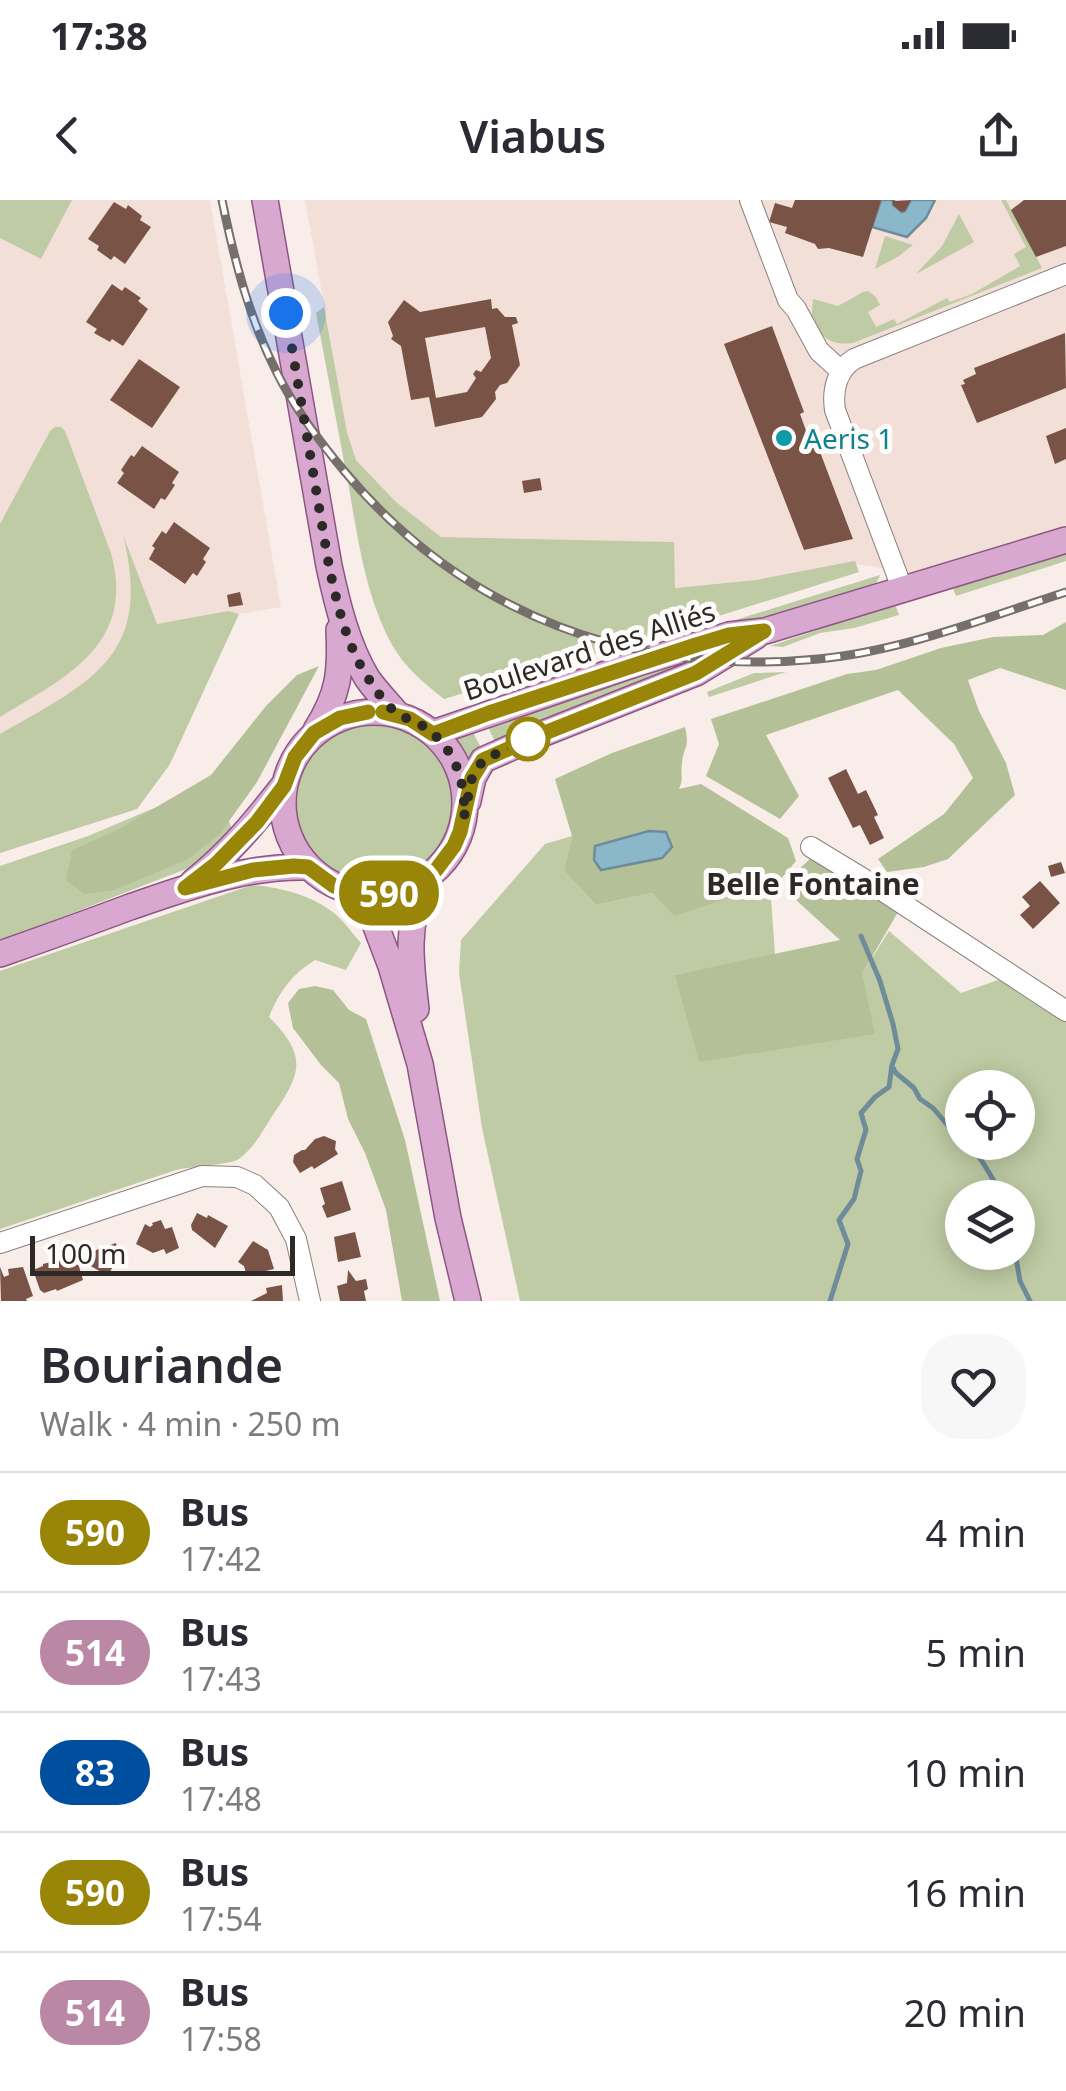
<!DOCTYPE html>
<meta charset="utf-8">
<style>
:root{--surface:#fff;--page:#f7f7f7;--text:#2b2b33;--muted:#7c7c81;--line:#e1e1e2}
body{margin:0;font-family:"Noto Sans",sans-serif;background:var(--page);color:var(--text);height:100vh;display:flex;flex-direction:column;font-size:38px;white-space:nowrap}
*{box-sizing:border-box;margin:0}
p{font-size:32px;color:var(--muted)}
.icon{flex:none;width:55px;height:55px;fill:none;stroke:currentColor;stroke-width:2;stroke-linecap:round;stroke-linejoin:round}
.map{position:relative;height:1101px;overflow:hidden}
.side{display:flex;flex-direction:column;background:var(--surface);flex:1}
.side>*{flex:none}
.badge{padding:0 20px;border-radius:32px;font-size:35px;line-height:65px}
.controls{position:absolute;left:945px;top:870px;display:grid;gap:20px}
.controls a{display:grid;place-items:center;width:90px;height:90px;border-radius:50%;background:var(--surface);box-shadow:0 5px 25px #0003;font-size:50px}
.scale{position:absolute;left:30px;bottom:25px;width:265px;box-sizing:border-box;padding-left:10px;border:5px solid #2d2927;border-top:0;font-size:28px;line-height:35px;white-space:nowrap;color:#2d2927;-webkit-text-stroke:8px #fefcfb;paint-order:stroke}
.you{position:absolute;width:50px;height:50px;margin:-25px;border:8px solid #fff;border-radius:50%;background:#1a73e8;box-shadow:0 0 0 15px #1a73e833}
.map>.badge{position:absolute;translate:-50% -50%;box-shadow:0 0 0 5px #fff}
.round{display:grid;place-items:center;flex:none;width:105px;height:105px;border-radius:40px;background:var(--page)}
.head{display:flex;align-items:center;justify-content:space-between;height:170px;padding:0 40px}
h1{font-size:48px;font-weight:600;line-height:75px}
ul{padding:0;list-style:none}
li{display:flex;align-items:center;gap:30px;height:120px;padding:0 40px;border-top:2px solid var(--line)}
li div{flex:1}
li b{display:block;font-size:38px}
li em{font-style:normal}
li .badge{min-width:110px;font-weight:700;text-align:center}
.status{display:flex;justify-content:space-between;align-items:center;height:70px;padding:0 50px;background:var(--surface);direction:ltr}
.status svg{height:28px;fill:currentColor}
header{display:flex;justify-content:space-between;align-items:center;height:130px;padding:0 40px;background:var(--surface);font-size:45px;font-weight:600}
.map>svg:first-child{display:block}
.built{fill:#f2dfd8}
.green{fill:#bfcba4;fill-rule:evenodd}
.forest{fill:#b4c098}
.water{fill:#8bb7cb;stroke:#6f8c9a;stroke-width:2.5}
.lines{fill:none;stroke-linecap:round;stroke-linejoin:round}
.stream{stroke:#6f8c9a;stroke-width:5}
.building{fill:#795346;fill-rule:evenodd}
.minor-casing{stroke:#8a817d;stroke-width:22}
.major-casing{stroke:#8d5682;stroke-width:28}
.minor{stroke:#fff;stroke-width:20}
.major{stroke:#d9a8d1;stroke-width:25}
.rail-casing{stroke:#766f6c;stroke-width:9}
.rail{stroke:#fefcfb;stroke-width:5;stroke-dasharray:15;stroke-linecap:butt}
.line-casing{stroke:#fff;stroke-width:22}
.line{stroke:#998608;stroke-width:15}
.walk{stroke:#2d2927;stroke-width:10;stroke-dasharray:0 18}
.culture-dot{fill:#0f9aa8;stroke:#fefcfb;stroke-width:4}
.stop-dot{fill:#fff;stroke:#998608;stroke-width:5}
.labels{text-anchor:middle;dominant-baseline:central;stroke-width:10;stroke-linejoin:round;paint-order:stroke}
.culture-label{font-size:28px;fill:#0d838f;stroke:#fefcfb;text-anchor:start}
.street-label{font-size:28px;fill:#2d2927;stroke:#fefcfb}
.neighbourhood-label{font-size:30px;font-weight:bold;fill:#2d2927;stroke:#fefcfb}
</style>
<div class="status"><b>17:38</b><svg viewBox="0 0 49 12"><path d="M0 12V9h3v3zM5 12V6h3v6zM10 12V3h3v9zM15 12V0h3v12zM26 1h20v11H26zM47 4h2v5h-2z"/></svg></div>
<header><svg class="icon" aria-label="back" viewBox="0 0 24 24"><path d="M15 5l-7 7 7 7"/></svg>Viabus<svg class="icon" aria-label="share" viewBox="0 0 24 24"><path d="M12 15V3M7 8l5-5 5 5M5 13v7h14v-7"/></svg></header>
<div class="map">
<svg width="1066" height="1101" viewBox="0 0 1066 1101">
<rect width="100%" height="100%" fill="#f8ede9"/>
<path class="built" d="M0,0h210l71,407 -42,7 -69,150 -33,45 -137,44z
M305,0h761v325l-150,48 -67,-10 -93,17 -82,8v-46l-233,-5 -45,-35 -40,-42 -9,-28z"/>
<path class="green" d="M0,0h72l-31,59 -41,-21z
M1001,0h5l36,68 -189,75c-21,3 -30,-5 -42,-20l2,-24 25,7 25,-14 5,-1 8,6 4,8 -12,7 8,15 18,-8 3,5 50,-26 3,4 22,-8 48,-28 -6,-12 12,-7z
M959,14l15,28 -58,32 26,-28z
M885,36l28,9 -14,11 -24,13z
M324,107l23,125 9,28 40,42 45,35 233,5 1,46 81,-8 99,-19 4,11 -201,63 -214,64c-21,-17 -40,-32 -53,-56 -25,-47 -33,-103 -42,-155 -11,-59 -22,-117 -33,-175z
M55,227h6l4,4 46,122c25,92 -45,124 -111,164v-193l50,-93z
M123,335l34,89 71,-13 11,3 -69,150 -33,45 -137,44v-119c93,-53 153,-78 123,-199z
M1066,349v12l-110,35 -4,-10z
M880,375l-3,7 -11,6 -176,55 -22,-2z
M895,404l4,11 -45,13 -34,5 -37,14 -13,-1z
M655,464l38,5 -196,77 -11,-23z
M786,472l-77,25 -2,-5 47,-19z
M296 603a78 78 0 1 1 156 0a78 78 0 1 1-156 0Z
M471,528l12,24 -17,7 -16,-25z
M216,582l17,51 -39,33 -194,75v-75l88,-30z
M572,636l-8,35 32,34 56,-12 22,22 96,-31 5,71 -100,20 187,-1 27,-43 72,62 40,-14 65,43v279h-546l-38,-173 -23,-155 2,-33 84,-96zM962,888h56v54h-56zM962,998h56v54h-56z
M252,685c28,2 60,10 82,28 10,8 18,20 27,30l-15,27 -31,-10c-23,14 -36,32 -46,57 41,41 31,58 2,101 -9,14 -19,33 -34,42 -7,4 -48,7 -61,10l-176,59v-258z"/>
<path class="forest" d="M1066,422v68l-66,-22 -32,12 11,31 27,52 9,32 -67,64 -24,8 -37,5 -9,-13 66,-45 29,-36 -19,-34 -56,-54 -132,45 33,61 -19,23 -74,-43 13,-32 -8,-25 136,-45 29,-4 65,-22 52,-11 50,-2z
M319,466l-62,116 -38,53 -31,24 -73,31 -31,4 -18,-14 6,-30 47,-21 92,-54 55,-69 31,-31z
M685,527c5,23 -1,17 -3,36 -2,11 2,15 -3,26l22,-5 87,54 8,23 -16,19 -10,4 -96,32 -22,-23 -56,12 -32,-34 8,-35 -17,-57 57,-26z
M813,656l85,56 -36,62 13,60 -176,28 -24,-87 165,-35 -54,-49 3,-12z
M315,786l18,4 16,20 17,9 39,121 35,161h-38l-16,-91 -21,-57 -17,-34 -9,-36 -18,-18 -28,-37 -5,-25 11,-14z"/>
<path class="water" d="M881,0h14l-2,1v4l9,7 3,-1 6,-11h24l-9,18 -19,19 -35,-10z
M649,631l17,1 6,15 -10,11 -61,12 -7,-10 1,-14z"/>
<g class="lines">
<path class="stream" d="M893,868l3,5 18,15 6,11 13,9 29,34
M964,942c16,13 17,18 27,34 4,9 11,12 14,22
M1015,1052l5,29 10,20
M830,1101l18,-57 -9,-24 15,-21 7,-28 -4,-12 9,-29 -5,-17 14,-16 14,-10 3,-22 6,-16 -5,-25 -13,-43 -19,-45"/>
</g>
<path class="building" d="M795,0h86l-18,57 -34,-9 -11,1 -3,-5 -30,-11 2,-6 -18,-5 6,-19 17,5z
M892,0l3,1 16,-1 -6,11 -4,1 -8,-7z
M1024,0h42v46l-30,11 -25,-47z
M114,2l12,7 2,-4 14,11 -2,4 11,7 -26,37 -11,-8 -3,4 -14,-10 2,-4 -11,-7z
M112,84l10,7 3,-4 16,11 -3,3 10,8 -25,37 -11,-7 -2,3 -16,-9 3,-4 -11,-7z
M491,99l1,10 5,-1 8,9h11l2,6 -6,2 8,40 -13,18 -7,2 -5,7 1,7 -14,18 -47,10 -6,-30 -18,3 -10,-54 -10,-7 2,-3 -5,-14 16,-22 16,12zM485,127l6,31 -10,14 -5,-2 -3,4 3,4 -9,14 -31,6 -11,-60z
M772,126l32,86 -4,2 9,25 5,-3 39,103 -49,11 -80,-206z
M1065,133l1,55 -89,35 -16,-38 4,-1 -2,-4 13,-6 -2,-6z
M139,159l41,28 -28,41 -42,-28z
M1066,228v31l-11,5 -9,-28z
M142,246l37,26 -7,11 3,2 -10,15 -4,-2 -7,11 -37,-26 7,-10 -3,-3 10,-15 3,2z
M540,278l2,12 -18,3 -2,-12z
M174,322l36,26 -7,11 3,3 -9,14 -4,-3 -8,11 -36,-25 6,-11 -3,-2 10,-15 4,3z
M240,392l3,13 -14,2 -2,-12z
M846,569l12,25 8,-4 12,25 -4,2 10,21 -14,7 -10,-20 -7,3 -25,-50z
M1061,662l4,11 -14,4 -3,-11z
M1040,681l20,22 -27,26 -13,-14 10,-9 -8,-9z
M324,936l12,5 -1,8 3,5 -24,15 -2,-3 -12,7 -7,-11 1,-7 8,-5h3l10,-11z
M342,981l9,29 -24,8 -5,-12 3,-2 -5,-16z
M197,1013l10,5 1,-3 20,11 -13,22 -23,-18 -1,-5z
M161,1020l4,9 7,-2 7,21 -13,6 -2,-5 -11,4 -17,-9 9,-20 5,3 3,-2 -1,-2z
M355,1032l6,25 -23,5 -4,-25z
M253,1041l15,9 6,19 -25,6 -3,-2 -2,-7 -6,-4z
M116,1043l6,21 -10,4 -4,8 -19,-11 7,-15z
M76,1056l7,24 -26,11 -1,-2 -12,4 -4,-3 -7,-20 10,-4v-2z
M0,1067l4,10 5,-2 -1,-6 15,-2 10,29 -7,3 1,2h-26z
M348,1070l8,11 10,-2 2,10 -4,2 2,10h-26l-3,-15 10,-3z
M282,1085l1,16h-32l16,-8 -1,-5z"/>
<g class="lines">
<defs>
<path id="minor" d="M750,0l38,100 8,9 23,42 22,20
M902,388l-67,-178c-3,-20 2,-40 19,-51l212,-85
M811,647l69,42 186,122
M0,1043l202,-67 35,1 18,8 24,22 17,32 14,62"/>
<path id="major" d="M265,0l64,366c8,37 18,79 38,112 9,13 20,24 31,37
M283 603a91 91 0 1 1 182 0a91 91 0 1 1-182 0Z
M316,530c23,-36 25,-58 23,-100
M433,533l199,-68 97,-30 36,-4 301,-91
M468,601l5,-23 10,-18 59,-26 154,-61 60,-37
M193,682c37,-29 62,-60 91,-97
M349,691l25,30 17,45 29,98 28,154 20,83
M0,754c43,-15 87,-31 130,-47 58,-20 117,-42 179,-40
M416,809c-6,-51 -10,-80 8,-130"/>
</defs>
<use href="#minor" class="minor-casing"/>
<use href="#major" class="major-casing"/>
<use href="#minor" class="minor"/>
<use href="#major" class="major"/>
<defs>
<path id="rail" d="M222,0c12,59 27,118 55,173 18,36 42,68 68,99 120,143 289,205 473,187 85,-8 167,-41 248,-67"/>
</defs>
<use href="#rail" class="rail-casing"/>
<use href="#rail" class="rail"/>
</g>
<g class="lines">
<defs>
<path id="line" d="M368,512l-28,6 -26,15 -19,24 -11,29 -27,36 -41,42 -31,24 68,-18 41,-4 14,1 26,19 30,8 32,-2 14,-5 26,-17 18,-24 6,-14 12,-54 11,-18 59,-26 154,-61 68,-42 -35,4 -33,10 -207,68 -56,21 -23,-15 -27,-7"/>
</defs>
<use href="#line" class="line-casing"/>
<use href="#line" class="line"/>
<path class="walk" d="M286,113l43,253c8,38 18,82 41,115 7,11 19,28 30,34 7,4 15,6 21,10 33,20 45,55 43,92l8,-39 11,-18 45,-21"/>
</g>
<circle class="culture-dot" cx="784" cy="238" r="10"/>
<circle class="stop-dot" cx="528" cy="539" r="20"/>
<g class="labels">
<g class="culture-label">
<text x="804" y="238">Aeris 1</text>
</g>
<g class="street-label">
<text transform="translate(589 450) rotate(-18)">Boulevard des Alliés</text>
</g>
<g class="neighbourhood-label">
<text x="813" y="683">Belle Fontaine</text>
</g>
</g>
</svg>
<div class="controls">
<a><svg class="icon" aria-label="locate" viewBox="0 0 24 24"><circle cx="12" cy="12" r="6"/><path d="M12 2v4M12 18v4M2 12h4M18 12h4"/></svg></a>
<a><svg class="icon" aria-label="layers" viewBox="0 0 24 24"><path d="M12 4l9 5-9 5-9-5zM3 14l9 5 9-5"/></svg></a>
</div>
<div class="scale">100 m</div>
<div class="you" style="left:286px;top:113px"></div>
<b class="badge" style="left:389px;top:693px;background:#998608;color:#fff">590</b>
</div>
<section class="side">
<div class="head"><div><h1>Bouriande</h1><p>Walk · 4 min · 250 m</p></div><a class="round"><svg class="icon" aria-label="heart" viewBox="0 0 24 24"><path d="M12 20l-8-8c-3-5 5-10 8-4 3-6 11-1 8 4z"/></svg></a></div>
<ul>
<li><span class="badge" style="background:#998608;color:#fff">590</span><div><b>Bus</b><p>17:42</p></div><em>4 min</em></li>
<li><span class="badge" style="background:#ba88a4;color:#fff">514</span><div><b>Bus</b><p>17:43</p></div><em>5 min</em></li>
<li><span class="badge" style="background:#004f9e;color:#fff">83</span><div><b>Bus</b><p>17:48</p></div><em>10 min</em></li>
<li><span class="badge" style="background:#998608;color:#fff">590</span><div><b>Bus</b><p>17:54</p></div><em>16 min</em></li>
<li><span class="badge" style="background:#ba88a4;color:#fff">514</span><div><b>Bus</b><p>17:58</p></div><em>20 min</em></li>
</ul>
</section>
